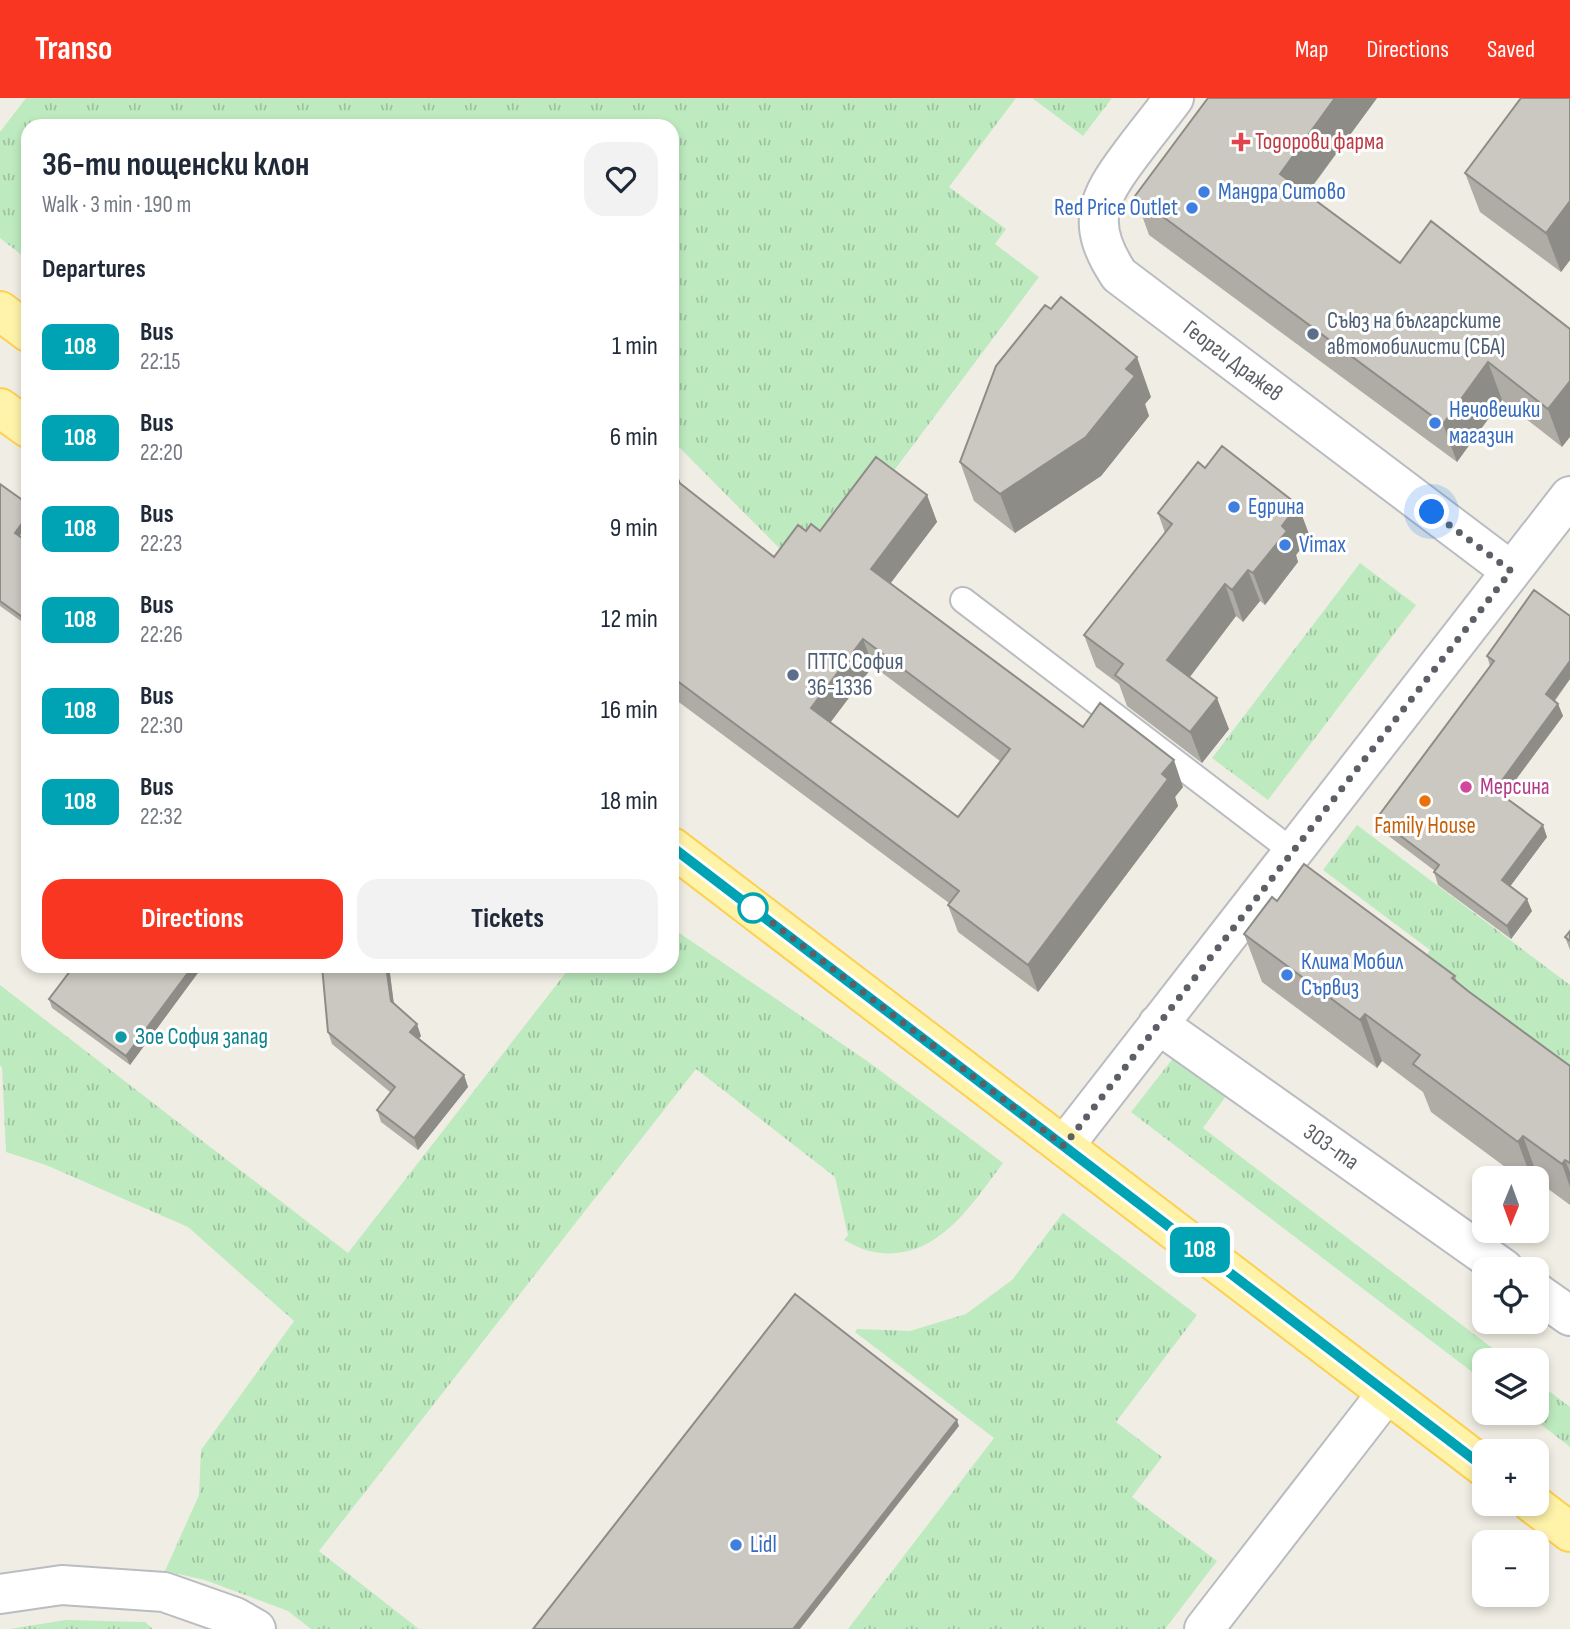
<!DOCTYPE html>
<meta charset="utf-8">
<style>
:root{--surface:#fff;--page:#f2f2f3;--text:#1f2937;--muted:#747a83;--accent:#f83622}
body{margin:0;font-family:"Sofia Sans Condensed",sans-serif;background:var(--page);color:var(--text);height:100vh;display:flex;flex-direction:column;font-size:26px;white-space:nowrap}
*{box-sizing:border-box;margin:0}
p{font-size:23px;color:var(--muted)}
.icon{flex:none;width:38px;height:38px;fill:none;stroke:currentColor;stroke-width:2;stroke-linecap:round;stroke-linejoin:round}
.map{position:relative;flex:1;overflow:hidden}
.panel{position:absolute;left:21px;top:21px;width:658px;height:854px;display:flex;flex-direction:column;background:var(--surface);border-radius:21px;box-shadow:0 4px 10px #0003}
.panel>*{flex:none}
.badge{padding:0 14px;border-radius:10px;font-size:24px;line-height:46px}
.needle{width:46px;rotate:181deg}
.controls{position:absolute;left:1472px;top:1068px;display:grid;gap:14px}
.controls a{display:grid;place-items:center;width:77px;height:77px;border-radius:14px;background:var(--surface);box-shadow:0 4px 10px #0003;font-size:35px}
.you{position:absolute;width:35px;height:35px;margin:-18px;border:5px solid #fff;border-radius:50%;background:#1a73e8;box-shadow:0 0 0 10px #1a73e833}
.map>.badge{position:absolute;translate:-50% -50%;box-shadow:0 0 0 4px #fff}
h2{padding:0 21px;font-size:26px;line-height:63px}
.round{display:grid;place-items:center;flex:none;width:74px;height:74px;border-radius:21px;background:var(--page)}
.summary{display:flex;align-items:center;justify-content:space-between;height:119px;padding:0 21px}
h1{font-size:33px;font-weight:700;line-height:52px}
.primary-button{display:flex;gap:14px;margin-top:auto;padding:14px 21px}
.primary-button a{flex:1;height:80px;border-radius:21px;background:var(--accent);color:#fff;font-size:28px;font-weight:700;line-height:80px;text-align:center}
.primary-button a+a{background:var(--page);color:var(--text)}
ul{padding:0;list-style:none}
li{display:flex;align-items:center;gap:21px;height:91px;padding:0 21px}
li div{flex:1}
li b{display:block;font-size:26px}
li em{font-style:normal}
li .badge{min-width:77px;font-weight:700;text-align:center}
header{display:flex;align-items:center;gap:42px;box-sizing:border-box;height:98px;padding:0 35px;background:var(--accent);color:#fff}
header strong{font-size:33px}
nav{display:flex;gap:38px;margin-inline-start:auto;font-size:24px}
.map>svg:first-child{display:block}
.grass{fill:url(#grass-tufts)}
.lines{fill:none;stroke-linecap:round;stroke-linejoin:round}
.service-casing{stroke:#b9bcc1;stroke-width:28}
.minor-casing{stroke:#b9bcc1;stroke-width:42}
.primary-casing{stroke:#fed04f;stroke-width:42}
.service{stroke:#fff;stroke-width:24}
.minor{stroke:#fff;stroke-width:38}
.primary{stroke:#fff3aa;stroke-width:38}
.wall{fill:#afaca6;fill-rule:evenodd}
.shaded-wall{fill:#8e8c87}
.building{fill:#cbc8c1;stroke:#8e8c87;stroke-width:2;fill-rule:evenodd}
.line-casing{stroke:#fff;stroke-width:16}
.line{stroke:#00a3b4;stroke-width:10}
.walk{stroke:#5c6066;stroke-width:7;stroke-dasharray:0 12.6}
.health-dot{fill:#e0444e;stroke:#fff;stroke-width:2.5}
.shop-dot{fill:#3f7fe0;stroke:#fff;stroke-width:2.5}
.service-dot{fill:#5c6f8a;stroke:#fff;stroke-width:2.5}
.hotel-dot{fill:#d1479c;stroke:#fff;stroke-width:2.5}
.food-dot{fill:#e8710a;stroke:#fff;stroke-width:2.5}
.stop-dot{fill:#fff;stroke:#00a3b4;stroke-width:3.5}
.culture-dot{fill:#0f9aa8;stroke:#fff;stroke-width:2.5}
.labels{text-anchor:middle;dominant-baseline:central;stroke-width:6;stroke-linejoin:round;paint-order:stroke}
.health-label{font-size:23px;fill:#be3a42;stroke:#fff;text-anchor:start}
.shop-label{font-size:23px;fill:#366cbe;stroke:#fff;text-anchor:start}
.service-label{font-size:23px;fill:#4e5e75;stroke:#fff;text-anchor:start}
.street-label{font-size:23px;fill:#5c6066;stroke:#fff}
.hotel-label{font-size:23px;fill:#b23c85;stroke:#fff;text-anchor:start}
.food-label{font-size:23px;fill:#c56008;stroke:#fff}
.culture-label{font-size:23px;fill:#0d838f;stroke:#fff;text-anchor:start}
</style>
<header>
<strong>Transo</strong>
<nav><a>Map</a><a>Directions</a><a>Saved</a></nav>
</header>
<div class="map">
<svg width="1570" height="1531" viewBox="0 0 1570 1531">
<defs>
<pattern id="grass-tufts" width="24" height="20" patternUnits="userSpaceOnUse" patternTransform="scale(1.75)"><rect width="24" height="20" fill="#beeabf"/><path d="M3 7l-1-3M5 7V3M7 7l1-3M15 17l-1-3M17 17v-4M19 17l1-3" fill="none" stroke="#9ec19f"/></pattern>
</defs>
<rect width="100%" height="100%" fill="#f0eee4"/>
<path class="grass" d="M26,0h990l-67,89 57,42 -11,15 44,33 -209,279 -35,-26 -15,19 -108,-109v-314h-644v134l-28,-22v-106z
M1032,0h80l-29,38z
M1360,465l56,42 -148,195 -56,-42z
M1357,727l213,160v97l-152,-114 12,-18 -107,-80z
M672,830l198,135 133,100c-33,44 -69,103 -134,88 -8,-2 -17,-7 -25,-11l4,-5 -13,-58 -139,-108 -377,482 100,78h-108l-23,-18 -83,-31 -40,-9 34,-76 2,-45 93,-129 -106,-94 -142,-62 -40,-13 -4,-85 -2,-1v-81l348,268 223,-287h101z
M1174,959l52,39 -23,32 305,232h-24v21l-353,-269z
M1063,1115l134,102 -81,107 46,35 -30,40 85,64 -52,68h-317l146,-191 -139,-106 2,-3 53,2 56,-17 46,-34z
M1537,1284l33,25v40l-45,-35h11z
M66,1522l79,2 8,7h-144z"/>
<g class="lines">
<defs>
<path id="service" d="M963,502l329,251"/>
<path id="minor" d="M1174,0c-14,19 -29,37 -43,56 -34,45 -46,70 -12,121l392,296
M1158,926l346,245
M1064,1048l506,-650
M1536,1194l34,24
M0,1496l62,-9 102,7 71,25 21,12
M1204,1531l183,-236"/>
<path id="primary" d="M0,213l28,21
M0,310l28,20
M672,749l812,620
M1532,1405l38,29"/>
</defs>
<use href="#service" class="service-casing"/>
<use href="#minor" class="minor-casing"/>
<use href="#primary" class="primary-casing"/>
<use href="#service" class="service"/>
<use href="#minor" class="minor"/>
<use href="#primary" class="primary"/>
</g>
<path class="wall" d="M1208,0h169l-70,96 93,69 170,66 -8,118 -60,-47 -45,62 -308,-227 -14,-39z
M1570,0v162l-9,12 -81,-60 -15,-39z
M1151,299l-6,7 4,12 -48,60 -86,57 -41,-32 -14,-39z
M672,367l9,20 93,72 32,-26h14l107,-36 10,27 -47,61 193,144 100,60 -8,10 3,9 -140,186 -80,-60 -10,-27 1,-2 -277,-206zM873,568l127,95 -42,56 -128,-95z
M1205,370l93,37 12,32 -14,18 2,7 -33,43 -5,-4 -17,21 -7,-6 -46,61 39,52 -27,34 -75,-57 -8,-22 -23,-17 -12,-32 81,-102 -7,-20z
M0,386l28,20v20l-8,12 8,6v84l-28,-20z
M1570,518v63l-15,22 3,3 5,12 -59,80 43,41 -37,49 22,25 -21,28 -73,-54 -4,-13 1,-1 -53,-40 -5,-13 113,-152 -3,-10z
M1277,803l178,75 2,6 11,9 102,75v139l-30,-22 -4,-5h-16l-89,-66 -8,-20 -41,-31 -5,7 -115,-86 -18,-48z
M1570,833v19l-5,-13z
M74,868h129l-73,99 -78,-57 -3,-9z
M322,868h67l5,38 27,32 -3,3 46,36 4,12 -50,63 -37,-28 -4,-12 13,-18 -58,-48 -4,-12z"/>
<path class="shaded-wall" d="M1335,0h42l-84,114 -13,-38z
M1570,103v59l-9,12 -15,-39z
M1137,259l14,40 -6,7 4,12 -48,60 -86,57 -15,-39 126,-125z
M1488,264l14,38 -45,62 -14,-38z
M1570,283v56l-8,10 -14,-38z
M675,370l10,27 -13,-12v-11z
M927,397l10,27 -56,74 -10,-27z
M1298,407l12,32 -14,18 2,7 -33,43 -12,-32 29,-47z
M28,417v9l-11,15 -2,-6z
M1248,472l12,31 -17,21 -11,-32z
M1225,486l11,32 -57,75 -12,-31z
M863,541l10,27 -52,69 -10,-27z
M1570,563v18l-20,27 -4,-12z
M1217,600l12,31 -27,34 -12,-31z
M1558,606l5,12 -64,86 -4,-12z
M1174,662l9,27 -8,10 3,9 -140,186 -10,-27 134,-191z
M1543,727l4,12 -41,55 -4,-12z
M1527,801l5,12 -21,28 -4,-13z
M193,868h10l-73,99 -4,-9z
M386,868h3l6,48 -4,-13z
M1365,916l17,47 -5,7 -17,-48z
M417,926l4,12 -7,9 -4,-13z
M464,977l4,12 -50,63 -4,-12z
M1523,1038l17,47 -4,5v-10h-5l-13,-36z
M1565,1062l5,12v15l-8,-23z
M957,1322l2,6 -159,203h-7z"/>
<path class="building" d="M1208,0h127l-55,76 120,89 31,-42 139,108v52l-22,28 -60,-47 -45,62 -308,-228z
M1521,0h49v103l-24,32 -81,-60z
M1061,199l76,60 -11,12 9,7 -49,61 -86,57 -40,-32 36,-96 49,-61 6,4z
M1222,348l76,59 -16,21 5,5 -34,42 -5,-3 -16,20 -7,-6 -58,76 50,38 -27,34 -75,-57 8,-11 -39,-29 88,-111 -14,-11 40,-51 7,6z
M876,359l51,38 -56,74 212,158 17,-24 74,57 -12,14 6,5 -140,186 -80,-60 11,-14 -287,-214v-200l102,80 24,-32 8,6 5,-7 9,7zM863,541l147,110 -52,68 -147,-109z
M0,386l28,20v11l-13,18 13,9v79l-28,-20z
M1534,492l36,26v45l-24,33 12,10 -63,86 48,35 -41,55 25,19 -20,27 -73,-54 5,-7 -62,-47 117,-157 -7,-5z
M1304,766l151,112 -3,2 16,13 102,75v97l-5,-3 -3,4 -39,-28 -5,6 -105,-78 7,-9 -55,-41 -5,6 -116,-86 28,-37 5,4z
M1570,833v10l-5,-4z
M74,868h119l-67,90 -77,-57z
M322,868h64l5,35 26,23 -7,8 54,43 -50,63 -37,-28 18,-23 -67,-55z
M795,1196l162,126 -164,209h-260z"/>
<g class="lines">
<defs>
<path id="line" d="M672,749l812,620"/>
</defs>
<use href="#line" class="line-casing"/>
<use href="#line" class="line"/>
<path class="walk" d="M753,810l311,238 447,-575 -79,-59"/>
</g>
<path class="health-dot" d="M1237.5 33.5h7v7h7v7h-7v7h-7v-7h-7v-7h7z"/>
<g class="shop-dot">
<circle cx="1204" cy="94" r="7"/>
<circle cx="1192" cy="110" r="7"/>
<circle cx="1435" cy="325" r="7"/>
<circle cx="1234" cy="409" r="7"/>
<circle cx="1285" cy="447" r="7"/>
<circle cx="1287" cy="877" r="7"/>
<circle cx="736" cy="1447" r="7"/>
</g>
<g class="service-dot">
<circle cx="1313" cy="236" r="7"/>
<circle cx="793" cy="577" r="7"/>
</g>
<circle class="hotel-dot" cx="1466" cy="689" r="7"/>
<circle class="food-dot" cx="1425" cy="703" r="7"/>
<circle class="stop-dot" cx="753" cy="810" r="14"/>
<circle class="culture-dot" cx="121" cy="939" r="7"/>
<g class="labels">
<g class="health-label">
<text x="1255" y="44">Тодорови фарма</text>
</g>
<g class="shop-label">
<text x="1218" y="94">Мандра Ситово</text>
<text x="1178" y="110" text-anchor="end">Red Price Outlet</text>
<text x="1449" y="312">Нечовешки<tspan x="1449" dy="26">магазин</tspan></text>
<text x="1248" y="409">Едрина</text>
<text x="1299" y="447">Vimax</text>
<text x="1301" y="864">Клима Мобил<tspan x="1301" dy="26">Сървиз</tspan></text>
<text x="750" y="1447">Lidl</text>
</g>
<g class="service-label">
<text x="1327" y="223">Съюз на българските<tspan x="1327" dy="26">автомобилисти (СБА)</tspan></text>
<text x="807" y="564">ПТТС София<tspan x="807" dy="26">36-1336</tspan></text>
</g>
<g class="street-label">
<text transform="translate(1233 263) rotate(37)">Георги Дражев</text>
<text transform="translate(1331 1049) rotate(35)">303-та</text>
</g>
<g class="hotel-label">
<text x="1480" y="689">Мерсина</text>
</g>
<g class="food-label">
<text x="1425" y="728">Family House</text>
</g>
<g class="culture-label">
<text x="135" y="939">Зое София запад</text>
</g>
</g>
</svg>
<div class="controls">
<a><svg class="needle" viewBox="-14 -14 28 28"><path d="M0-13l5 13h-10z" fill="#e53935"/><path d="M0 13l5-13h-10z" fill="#747a83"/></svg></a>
<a><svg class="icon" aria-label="locate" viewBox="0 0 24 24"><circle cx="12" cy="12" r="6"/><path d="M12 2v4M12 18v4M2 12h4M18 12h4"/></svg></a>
<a><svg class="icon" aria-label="layers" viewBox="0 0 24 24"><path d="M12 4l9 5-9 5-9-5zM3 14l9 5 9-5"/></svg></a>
<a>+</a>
<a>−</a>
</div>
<div class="you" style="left:1432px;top:414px"></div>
<b class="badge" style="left:1200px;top:1152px;background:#00a3b4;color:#fff">108</b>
<section class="panel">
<div class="summary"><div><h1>36-ти пощенски клон</h1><p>Walk · 3 min · 190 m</p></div><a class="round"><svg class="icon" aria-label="heart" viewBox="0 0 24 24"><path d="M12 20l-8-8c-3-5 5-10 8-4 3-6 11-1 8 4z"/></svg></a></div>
<h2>Departures</h2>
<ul>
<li><span class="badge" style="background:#00a3b4;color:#fff">108</span><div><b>Bus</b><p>22:15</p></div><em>1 min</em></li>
<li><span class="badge" style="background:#00a3b4;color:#fff">108</span><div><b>Bus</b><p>22:20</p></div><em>6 min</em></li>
<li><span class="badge" style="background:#00a3b4;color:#fff">108</span><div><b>Bus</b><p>22:23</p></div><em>9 min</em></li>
<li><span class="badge" style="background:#00a3b4;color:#fff">108</span><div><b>Bus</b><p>22:26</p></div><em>12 min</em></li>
<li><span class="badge" style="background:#00a3b4;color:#fff">108</span><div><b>Bus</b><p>22:30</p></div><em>16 min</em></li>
<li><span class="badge" style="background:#00a3b4;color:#fff">108</span><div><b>Bus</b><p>22:32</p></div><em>18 min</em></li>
</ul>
<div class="primary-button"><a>Directions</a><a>Tickets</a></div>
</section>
</div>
